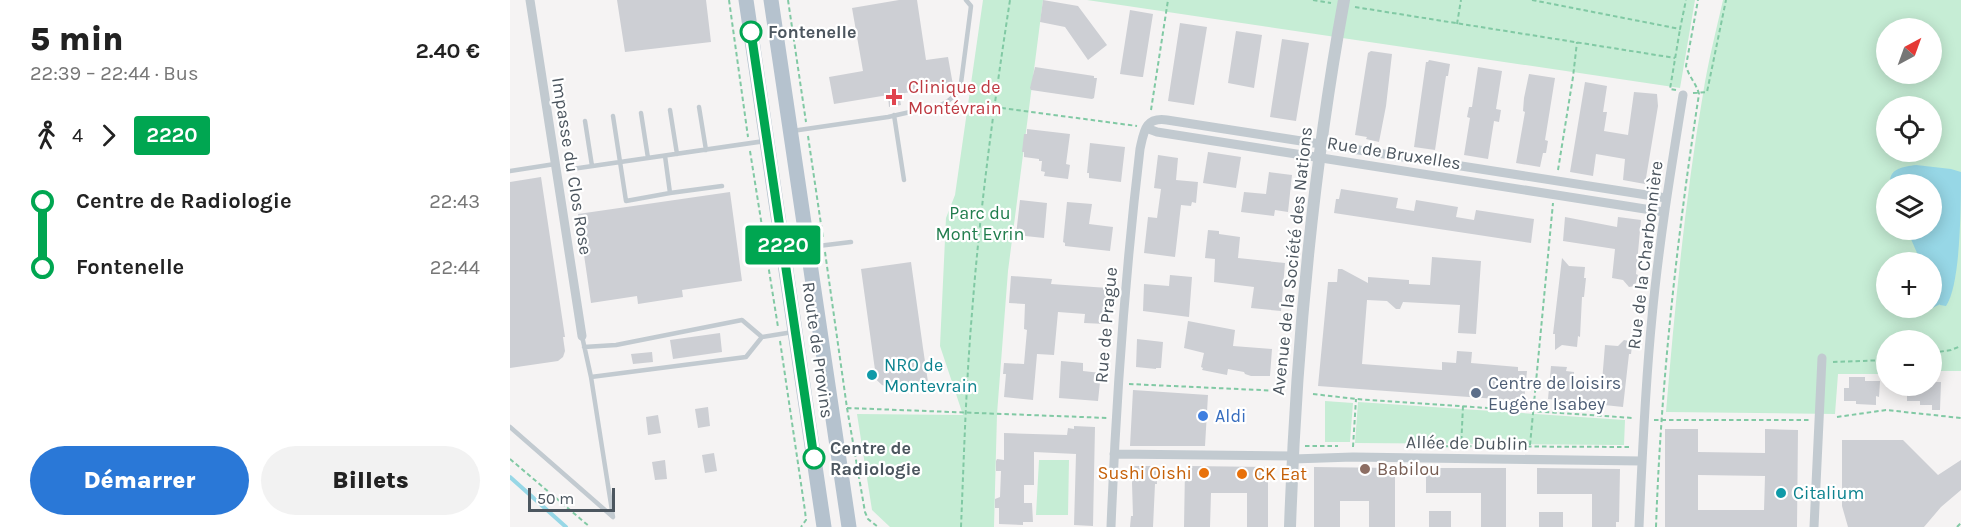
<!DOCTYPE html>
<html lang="fr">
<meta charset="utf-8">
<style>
:root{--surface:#fff;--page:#f2f2f2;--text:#222;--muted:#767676;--accent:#2a78d7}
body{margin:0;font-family:Karla,sans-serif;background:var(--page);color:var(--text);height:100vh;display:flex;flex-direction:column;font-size:22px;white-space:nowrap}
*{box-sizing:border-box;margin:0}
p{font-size:20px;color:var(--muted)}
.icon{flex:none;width:33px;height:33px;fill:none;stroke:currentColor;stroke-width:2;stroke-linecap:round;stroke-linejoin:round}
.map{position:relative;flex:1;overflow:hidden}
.panel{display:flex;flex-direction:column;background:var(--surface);width:510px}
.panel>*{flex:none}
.badge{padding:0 12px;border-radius:4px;font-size:21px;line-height:39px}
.needle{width:39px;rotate:41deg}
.controls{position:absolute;left:1366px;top:18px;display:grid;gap:12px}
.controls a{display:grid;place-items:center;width:66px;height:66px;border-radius:50%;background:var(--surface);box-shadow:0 3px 15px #0003;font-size:30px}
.scale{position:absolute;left:18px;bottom:15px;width:87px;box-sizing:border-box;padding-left:6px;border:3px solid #4c565f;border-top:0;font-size:16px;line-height:21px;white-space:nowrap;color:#4c565f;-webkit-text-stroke:4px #fff;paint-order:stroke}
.map>.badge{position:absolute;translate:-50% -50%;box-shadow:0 0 0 3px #fff}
.legs{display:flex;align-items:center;gap:9px;height:66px;padding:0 30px;font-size:20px}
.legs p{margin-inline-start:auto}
.head{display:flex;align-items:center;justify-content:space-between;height:102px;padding:0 30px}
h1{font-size:33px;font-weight:800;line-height:45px}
.primary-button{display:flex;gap:12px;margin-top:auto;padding:12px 30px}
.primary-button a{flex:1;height:69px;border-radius:36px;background:var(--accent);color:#fff;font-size:24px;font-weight:800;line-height:69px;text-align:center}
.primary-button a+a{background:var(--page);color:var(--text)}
ul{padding:0 30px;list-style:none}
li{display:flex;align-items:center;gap:21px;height:66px;font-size:22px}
li i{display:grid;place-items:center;width:9px;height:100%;margin:0 8px;background:currentColor}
li i::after{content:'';width:15px;height:15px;margin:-8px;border:4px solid;border-radius:50%;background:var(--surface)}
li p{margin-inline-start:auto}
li:first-child i{background:linear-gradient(#0000 50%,currentColor 0)}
li:last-child i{background:linear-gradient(currentColor 50%,#0000 0)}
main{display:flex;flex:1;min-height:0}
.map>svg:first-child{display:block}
.green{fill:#c6edd5;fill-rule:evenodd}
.water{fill:#97d7e6}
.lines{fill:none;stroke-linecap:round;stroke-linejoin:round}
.stream{stroke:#97d7e6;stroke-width:4}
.building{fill:#cdcfd4;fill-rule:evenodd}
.path{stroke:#81c9a4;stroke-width:2;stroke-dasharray:4.5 3;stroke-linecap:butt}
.service{stroke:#c2cad0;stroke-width:4.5}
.minor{stroke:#c2cad0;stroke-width:9}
.tertiary{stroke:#c2cad0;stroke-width:12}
.primary{stroke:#b5c2ce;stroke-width:15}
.line-1-casing{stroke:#fff;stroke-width:14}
.line-1{stroke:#00a651;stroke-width:9}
.stop-1-dot{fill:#fff;stroke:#00a651;stroke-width:3}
.health-dot{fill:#e0444e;stroke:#fff;stroke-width:2}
.culture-dot{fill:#0f9aa8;stroke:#fff;stroke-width:2}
.service-dot{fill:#5c6f8a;stroke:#fff;stroke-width:2}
.shop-dot{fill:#3f7fe0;stroke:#fff;stroke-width:2}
.education-dot{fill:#8d6e63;stroke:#fff;stroke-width:2}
.food-dot{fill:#e8710a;stroke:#fff;stroke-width:2}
.labels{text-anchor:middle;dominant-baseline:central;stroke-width:4.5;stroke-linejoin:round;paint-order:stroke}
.stop-label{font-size:18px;font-weight:bold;fill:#4c565f;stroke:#fff;text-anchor:start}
.health-label{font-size:18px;fill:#be3a42;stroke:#fff;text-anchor:start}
.street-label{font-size:18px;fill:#4c565f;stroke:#fff}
.park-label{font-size:18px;fill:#207d4d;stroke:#fff}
.culture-label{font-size:18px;fill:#0d838f;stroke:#fff;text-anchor:start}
.service-label{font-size:18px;fill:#4e5e75;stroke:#fff;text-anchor:start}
.shop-label{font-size:18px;fill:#366cbe;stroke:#fff;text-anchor:start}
.education-label{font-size:18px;fill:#785e54;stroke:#fff;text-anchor:start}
.food-label{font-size:18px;fill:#c56008;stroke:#fff;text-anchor:end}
</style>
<main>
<section class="panel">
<div class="head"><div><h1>5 min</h1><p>22:39 – 22:44 · Bus</p></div><b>2.40 €</b></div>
<div class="legs"><svg class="icon" aria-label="walk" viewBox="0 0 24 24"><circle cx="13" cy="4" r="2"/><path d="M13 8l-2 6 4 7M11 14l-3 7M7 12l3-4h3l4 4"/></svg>4<svg class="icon" aria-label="forward" viewBox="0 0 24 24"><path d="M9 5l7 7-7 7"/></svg><b class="badge" style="background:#00a651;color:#fff">2220</b></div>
<ul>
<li><i style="color:#00a651"></i><b>Centre de Radiologie</b><p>22:43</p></li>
<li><i style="color:#00a651"></i><b>Fontenelle</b><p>22:44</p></li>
</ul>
<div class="primary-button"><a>Démarrer</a><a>Billets</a></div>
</section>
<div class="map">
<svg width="1451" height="527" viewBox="0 0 1451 527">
<rect width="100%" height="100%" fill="#f5f3f3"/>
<path class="green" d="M473,0h60l-35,271 -11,143 -3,113h-104l-18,-17 -15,-96 106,1 -23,-69 6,-128 9,-23z
M577,0h608l-15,88z
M1213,0h238v371h-29v-31h-45v31h-7v3h-42l-3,40 -169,-2c9,-106 19,-213 37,-318 5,-32 13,-63 20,-94zM1377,28h45v46h-45zM1377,106h45v46h-45zM1377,184h45v46h-45zM1377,262h45v46h-45z
M815,401l28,2 -3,39h-25z
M848,402l267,18 -1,25 -269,-2z
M529,460h30l-1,55h-32z"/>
<path class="water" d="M1406,165l35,4 10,3c0,30 0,113 -15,134l-6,-1 -8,-15v-28h-11l-14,-32h25v-46h-42c-1,-16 13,-17 26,-19z"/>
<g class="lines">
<path class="stream" d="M1422,306l6,-3
M1417,309l2,-1
M0,477l56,50"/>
</g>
<path class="building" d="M107,0h89l5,42 -86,10z
M389,0h18l9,60 22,-3 5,28 -54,9 2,11 -12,2 -1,-12 -54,9 -5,-27 34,-6 -11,-63z
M533,0l35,6 29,39 -19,15 -23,-33 -25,-5z
M620,10l23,4 -10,63h-2l-21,-3z
M670,23l27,4 -13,78 -26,-4z
M726,31l26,4 -8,53 -26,-5z
M772,39l27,4 -13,78 -26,-4z
M861,51l21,3 -6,52 -7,36 -13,-3 1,-2 -12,-2 13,-82z
M919,60l21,4 -2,12h-2l-11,74 -21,-3 12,-85h2z
M525,67l59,9v2h3l-3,20 -2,1 -61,-9 -1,-2z
M968,67l24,4 -6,38 5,1 -2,12 -5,-1 -6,38 -24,-4 6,-37 -3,-1 2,-10h3z
M1019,74l26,4 -10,62 3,1 -2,12h-3l-3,14 -24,-4 9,-51 -2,-1 1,-13z
M1075,82l22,4 -4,26h4l-3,19 24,4 6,-43 23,2 1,12 -13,78 -22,-4 2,-21 -29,-5 -3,22 -23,-4z
M517,129l43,5 -4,30 4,1 -2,14 -24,-3 1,-4 -4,-1 1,-10h-3v-2l-15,-2v-5h-2l2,-18h3z
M580,143l35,4 -4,35 -32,-4v-5h-2z
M698,152l33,5 -5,31 -33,-5z
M648,155l20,3 -2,22 22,2 -2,21 -4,-1 -1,4 -10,-1 -6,52 -31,-4 4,-36 9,1 4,-29 -7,-1z
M759,172l23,3 -4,37 -13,-2 -1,6 -33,-4 3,-20 22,2z
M31,177l24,160h-2l2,14 -2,6 -5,4 -48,7v-186z
M831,189l57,9 -2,10 18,3 2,-11 42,7 -2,10 18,3 2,-10 58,9 -3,24 -197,-30 2,-14h3z
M220,192l12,89 -60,9 1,7 -45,7 -1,-8 -46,7 -13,-89z
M510,200l27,3 -3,35 -28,-3z
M557,202l25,2 -3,20 24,3 -3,24 -45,-5v-3l-2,-1z
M1055,217l52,10 1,-10 23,3 -5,54 2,1 -3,11 -6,1 -6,-7 -11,-2 3,-29 -52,-8z
M698,230l11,1v3l21,3 -2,21 47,5 -4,48 -30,-3 3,-21 -40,-5 1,-23 -10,-1z
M922,257l49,4 -5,73 -18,-1 2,-28 -57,-3 -3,7h-4l-9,-8 -20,-1 -5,64 80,6v-8l14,1 1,-12 15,1 -1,11 47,4v4h9l-3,30 -206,-15 10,-104h9l1,-13h4l26,14v-6l41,3v4l21,1z
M1052,258l7,8 16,1 -1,11h2l-2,19h-2l-2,40 -2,-1 -1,11 -15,-2 -7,5v-16h-2z
M401,262l12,86 6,41 -41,-2 -6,-2 -15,-14 8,-1 -14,-101z
M660,275l22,2 -3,40 -46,-6 1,-27 25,2z
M501,276l41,3 -1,5 57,4 -2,36 -22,-1 1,-9 -27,-2 -4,43 -17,-1 -4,46 -29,-3 2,-23h-3l1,-11 20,1 3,-34 -3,-1 1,-25 -16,-1z
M678,321l47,9 -2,16 39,3 -2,27h-19l-6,-2 -1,-2 -16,-3 -1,6 -25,-5 1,-2 -2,-1 3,-14 -20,-5z
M210,333l2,19 -49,7 -3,-19z
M627,339l26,3 -2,26h-5v1l-20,-2z
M1114,340l5,1 3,5 -1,8h-2l-6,53 -75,-8 3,-33 16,1 -1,4 8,1v7l28,3 3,-37 13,1z
M142,352l1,10 -20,2 -2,-10z
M551,361l22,2v8l18,2 -3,28 -39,-3z
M1339,377h16v4h15l-1,16 -3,-1v9l-20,-1v-3h-12v-13h5z
M1422,382h9l-1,28h-8v-5h-12v-4h-13v-15h25z
M623,390l75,5 -3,51h-75z
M198,407l2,19 -12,2 -3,-19z
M148,415l3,18 -13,2 -2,-18z
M564,426l21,1 -2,99 -19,-1 2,-71 -42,-2v33h-10v18h8l1,19h-10v3l-24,-1v-16h-4v-9l5,-2 1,-26h-5v-10l1,-2 7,1v-27l63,2 1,-7 6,1z
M1155,429h33v23l67,1v-24l33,1 -1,97h-132zM1188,475l67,1 -1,34h-66z
M1332,440h61l35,35 23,-15v30l-20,17 -17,20h-76l-6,-21z
M204,453l3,18 -12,2 -3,-18z
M155,460l2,19 -12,1 -3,-18z
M624,466h22l1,18h-2l-2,43h-23l1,-11h2l-1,-33z
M679,466l79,1v60h-21v-34h-36l-1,34h-26l1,-58h4z
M804,467l81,1v59h-26v-26h-29v26h-26z
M916,468h80v59h-25v-34h-55z
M1027,468l83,1 -1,53h-3v5h-24v-33h-55z
M919,511h22v16h-22z
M1029,512h24v15h-24z"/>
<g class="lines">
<path class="path" d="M219,0l19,137
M278,0l18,122
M803,0l18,3
M1022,0l148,29 6,-29
M845,7l320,51
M947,24l4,-24
M1166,90l-6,-1 10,-60
M1183,93l14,-1 19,-92
M484,107l143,19
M641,110l17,-110
M298,136l15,102
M240,151l28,176
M1048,170l15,-93 4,-35
M315,252l22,156 18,104 3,7 10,8
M270,341l25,170 1,9 -5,7
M1422,353l19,-3 10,-4
M1323,362l54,-2
M619,384l152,7
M803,394l43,5 277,19
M337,408l261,10
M1327,417l49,-7 75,8
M1144,420h156
M1020,445l23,-242
M795,446h33
M897,446l225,1
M843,447l3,-48
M951,448l2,-42
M0,459l80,68
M451,527c3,-72 5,-143 11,-214 8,-105 22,-209 38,-313
M1146,527c5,-145 21,-290 43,-433 -3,-11 -10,-17 -13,-28l12,-66
M1447,527l4,-4"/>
<path class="service" d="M189,107l7,43
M160,110l7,44
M131,113l7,45
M384,115l10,65
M103,116l13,85 44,-8
M75,121l7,45
M282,131l96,-14 53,-12c9,-4 18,-12 20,-22l9,-69 1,-8 -5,-6
M155,156l5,37 52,-7
M62,169l193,-28
M0,171l45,-7
M300,247l41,-5
M252,337l31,-5
M74,347l32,-2 126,-25 20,17 -16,20 -155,20
M0,427l103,90 -22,-140 -9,-41"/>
<path class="minor" d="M20,0l52,336
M636,128l11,4 507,80
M604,454l179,2
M783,459l60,-2 288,4
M601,527c5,-127 14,-252 29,-378 4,-18 5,-32 27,-29l499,78
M1129,527c3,-70 6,-140 13,-210 7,-75 19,-148 31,-222
M1304,527l8,-169"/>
<path class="tertiary" d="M780,527c6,-177 22,-353 54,-527"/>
<path class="primary" d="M236,0l78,527
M261,0l78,527"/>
</g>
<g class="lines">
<defs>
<path id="line-1" d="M241,32l63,426"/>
</defs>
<use href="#line-1" class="line-1-casing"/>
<use href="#line-1" class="line-1"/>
</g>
<g class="stop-1-dot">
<circle cx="241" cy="32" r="10"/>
<circle cx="304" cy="458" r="10"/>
</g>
<path class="health-dot" d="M381 88h6v6h6v6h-6v6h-6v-6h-6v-6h6z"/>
<g class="culture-dot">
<circle cx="362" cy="375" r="6"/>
<circle cx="1271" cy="493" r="6"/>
</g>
<circle class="service-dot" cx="966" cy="393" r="6"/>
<circle class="shop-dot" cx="693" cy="416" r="6"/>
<circle class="education-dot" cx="855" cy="469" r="6"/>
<g class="food-dot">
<circle cx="694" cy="473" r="6"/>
<circle cx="732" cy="474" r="6"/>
</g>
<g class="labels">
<g class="stop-label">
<text x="258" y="32">Fontenelle</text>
<text x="320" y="448">Centre de<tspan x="320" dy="21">Radiologie</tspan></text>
</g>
<g class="health-label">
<text x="398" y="87">Clinique de<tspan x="398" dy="21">Montévrain</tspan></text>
</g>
<g class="street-label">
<text transform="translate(884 153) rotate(9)">Rue de Bruxelles</text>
<text transform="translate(62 166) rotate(81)">Impasse du Clos Rose</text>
<text transform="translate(1135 255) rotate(-83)">Rue de la Charbonnière</text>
<text transform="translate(782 261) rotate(-84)">Avenue de la Société des Nations</text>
<text transform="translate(596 325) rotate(-85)">Rue de Prague</text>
<text transform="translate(308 350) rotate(82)">Route de Provins</text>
<text transform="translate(957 443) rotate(1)">Allée de Dublin</text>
</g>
<g class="park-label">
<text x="470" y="213">Parc du<tspan x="470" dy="21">Mont Evrin</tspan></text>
</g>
<g class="culture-label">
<text x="374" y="365">NRO de<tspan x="374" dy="21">Montevrain</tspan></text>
<text x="1283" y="493">Citalium</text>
</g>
<g class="service-label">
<text x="978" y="383">Centre de loisirs<tspan x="978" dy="21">Eugène Isabey</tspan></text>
</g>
<g class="shop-label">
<text x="705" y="416">Aldi</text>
</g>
<g class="education-label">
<text x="867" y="469">Babilou</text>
</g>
<g class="food-label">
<text x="682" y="473">Sushi Oishi</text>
<text x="744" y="474" text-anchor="start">CK Eat</text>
</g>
</g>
</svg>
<div class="controls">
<a><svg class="needle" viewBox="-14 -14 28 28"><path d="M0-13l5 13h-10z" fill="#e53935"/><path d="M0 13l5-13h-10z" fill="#767676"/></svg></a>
<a><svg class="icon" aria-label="locate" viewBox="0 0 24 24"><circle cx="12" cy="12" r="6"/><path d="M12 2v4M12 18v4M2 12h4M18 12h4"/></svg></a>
<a><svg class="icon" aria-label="layers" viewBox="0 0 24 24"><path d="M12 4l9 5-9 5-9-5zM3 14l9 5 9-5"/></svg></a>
<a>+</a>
<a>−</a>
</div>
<div class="scale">50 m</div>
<b class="badge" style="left:273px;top:245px;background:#00a651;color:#fff">2220</b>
</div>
</main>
